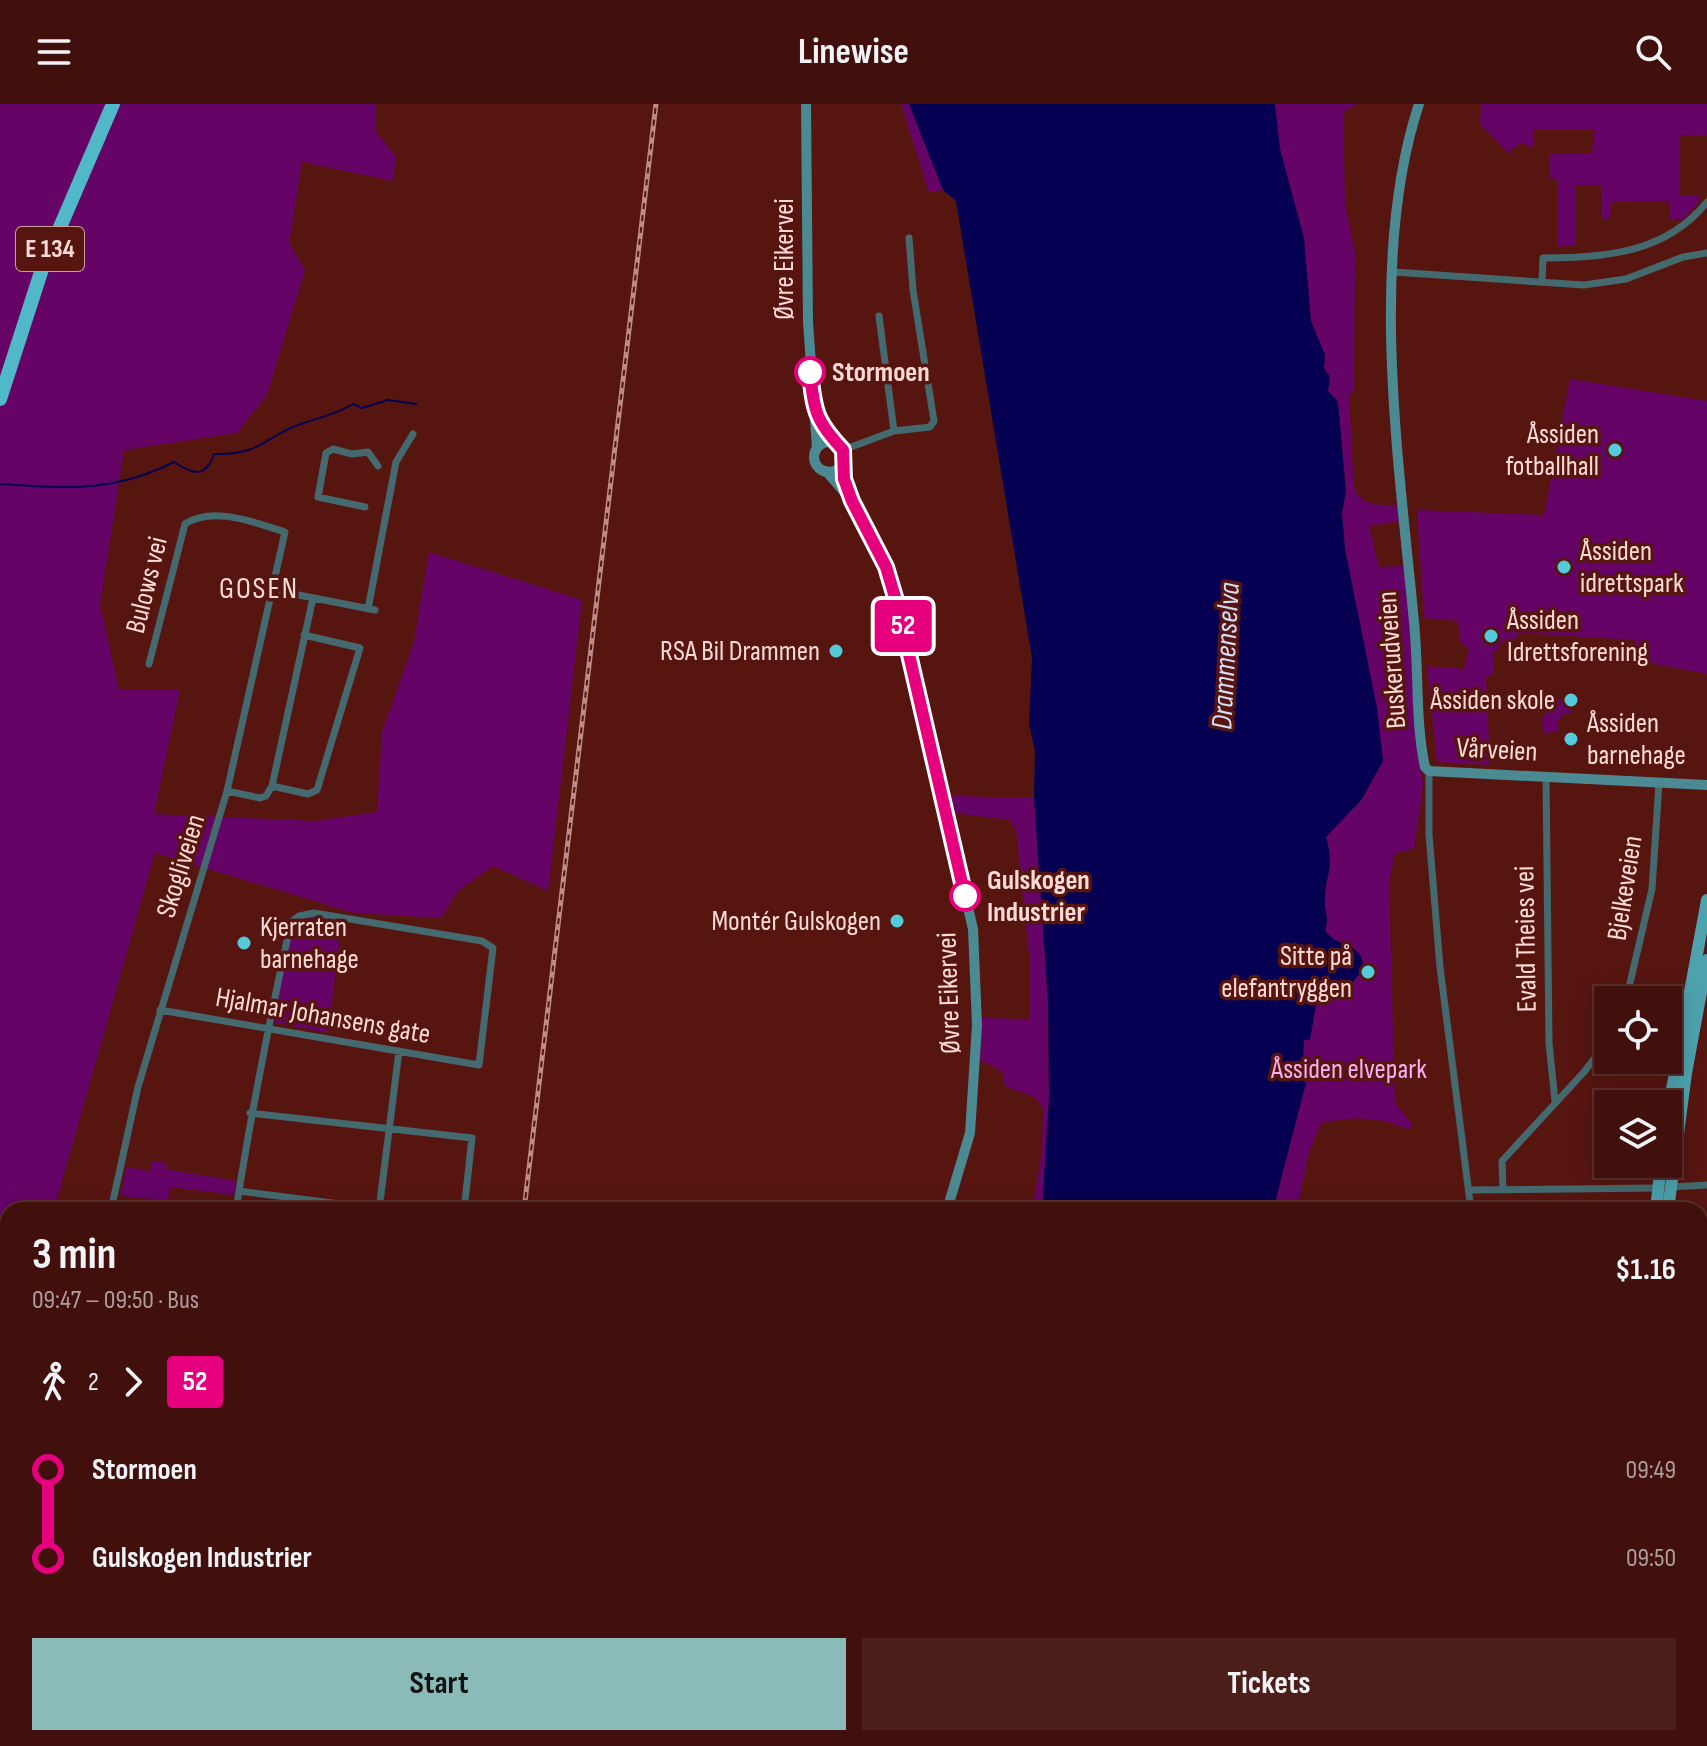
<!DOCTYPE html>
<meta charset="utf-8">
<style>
:root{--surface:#41100c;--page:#4c1e1a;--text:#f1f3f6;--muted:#ae9d9d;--line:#5a302d;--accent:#8bbbb9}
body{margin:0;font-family:"Sofia Sans Condensed",sans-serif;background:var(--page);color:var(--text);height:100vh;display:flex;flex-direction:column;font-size:30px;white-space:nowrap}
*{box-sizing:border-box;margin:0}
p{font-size:26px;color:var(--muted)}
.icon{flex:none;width:44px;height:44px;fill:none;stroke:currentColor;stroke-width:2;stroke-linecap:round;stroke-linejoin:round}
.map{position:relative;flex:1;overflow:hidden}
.drawer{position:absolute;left:0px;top:1098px;width:1708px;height:544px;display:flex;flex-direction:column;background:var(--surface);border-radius:24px 24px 0 0;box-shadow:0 4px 20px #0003,0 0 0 2px var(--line)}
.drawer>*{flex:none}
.badge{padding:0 16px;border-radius:6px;font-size:28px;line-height:52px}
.tools{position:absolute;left:1594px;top:882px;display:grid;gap:16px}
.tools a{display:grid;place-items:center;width:88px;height:88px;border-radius:0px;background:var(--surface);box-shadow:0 4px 20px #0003,0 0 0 2px var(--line);font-size:40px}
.map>.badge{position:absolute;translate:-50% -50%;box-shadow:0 0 0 4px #fff}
.legs{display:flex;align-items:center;gap:12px;height:88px;padding:0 32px;font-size:26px}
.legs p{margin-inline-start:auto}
.headline{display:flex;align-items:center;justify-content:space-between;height:136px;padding:0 32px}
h1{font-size:44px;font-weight:700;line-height:60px}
.action{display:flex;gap:16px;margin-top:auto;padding:16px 32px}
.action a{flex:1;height:92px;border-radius:0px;background:var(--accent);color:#111;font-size:32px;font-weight:700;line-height:92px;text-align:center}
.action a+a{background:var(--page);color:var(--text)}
ul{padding:0 32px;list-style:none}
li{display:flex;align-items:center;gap:28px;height:88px;font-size:30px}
li i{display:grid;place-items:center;width:12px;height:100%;margin:0 10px;background:currentColor}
li i::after{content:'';width:20px;height:20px;margin:-10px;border:6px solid;border-radius:50%;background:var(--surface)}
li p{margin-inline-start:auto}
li:first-child i{background:linear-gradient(#0000 50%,currentColor 0)}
li:last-child i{background:linear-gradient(currentColor 50%,#0000 0)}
header{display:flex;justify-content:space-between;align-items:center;height:104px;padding:0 32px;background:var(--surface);font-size:36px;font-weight:700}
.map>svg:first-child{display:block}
.green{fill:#660367}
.water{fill:#050051}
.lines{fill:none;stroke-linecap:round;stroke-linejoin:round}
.stream{stroke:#050051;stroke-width:2}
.street{stroke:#446a6f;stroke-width:7}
.secondary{stroke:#4b8a93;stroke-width:10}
.primary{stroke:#4ea2ae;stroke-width:12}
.highway{stroke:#50b8c7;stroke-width:14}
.rail-casing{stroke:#bc8c87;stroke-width:5}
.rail{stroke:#571510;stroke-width:2;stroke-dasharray:6;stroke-linecap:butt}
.line-1-casing{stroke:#fff;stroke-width:18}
.line-1{stroke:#e6007e;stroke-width:12}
.stop-1-dot{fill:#fff;stroke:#e6007e;stroke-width:4}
.poi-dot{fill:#53cbdb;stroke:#571510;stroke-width:3}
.labels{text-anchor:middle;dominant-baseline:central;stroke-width:7;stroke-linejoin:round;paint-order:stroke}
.shield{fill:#571510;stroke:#cca09b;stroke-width:2}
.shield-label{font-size:26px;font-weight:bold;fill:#fedbd6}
.street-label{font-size:28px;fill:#fedbd6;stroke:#571510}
.stop-label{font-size:28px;font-weight:bold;fill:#fedbd6;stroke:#571510;text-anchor:start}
.poi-label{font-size:28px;fill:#fedbd6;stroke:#571510;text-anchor:end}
.park-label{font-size:28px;fill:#f6b0f3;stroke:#571510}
.neighbourhood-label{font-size:30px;letter-spacing:2px;fill:#fedbd6;stroke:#571510}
.water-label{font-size:30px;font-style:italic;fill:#d2ddf9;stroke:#571510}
</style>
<header><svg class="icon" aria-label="menu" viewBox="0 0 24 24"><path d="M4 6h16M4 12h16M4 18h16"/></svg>Linewise<svg class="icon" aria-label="search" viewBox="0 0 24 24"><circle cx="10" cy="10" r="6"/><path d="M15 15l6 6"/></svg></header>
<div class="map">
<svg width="1707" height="1642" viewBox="0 0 1707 1642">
<rect width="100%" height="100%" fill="#571510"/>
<path class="green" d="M0,0h375l1,28 20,24 -3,25 -91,-19 -13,81 16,27 -38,125 -30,38 -113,17 -24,155 19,85h61l-26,124 162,7 61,-9 5,-80 32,-90 15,-90 153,48 -34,291 -55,-25 -35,25 -17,27 -87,-5 -199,-60 -101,357h-46v101l-8,7z
M901,0h8l34,86 -14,2z
M1275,0h83l-15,8 2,91 10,50 -1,137 -5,5 5,91c6,21 24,19 44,19l1,16 -30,5 10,41 26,-1 18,220 -9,63 -19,4 -6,29 6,222 17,19 -3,7c-30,-14 -56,-14 -88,-7l-12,29 -12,58h-24l33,-127 -5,-5 3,-38h5l8,-41 14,-11h11l21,-27c-7,-20 -28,-15 -38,-31 5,-13 -1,-18 0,-31 1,-27 10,-31 1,-62l36,-38 21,-38 -6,-53 -32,-159 -3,-36 4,-22 -8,-89 -10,-11 2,-14 -6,-9 1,-13 -14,-34 -7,-83 -24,-89z
M1481,0h226v32l-28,-1 1,61h19l-1,7 -15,16h-13v-18l-59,1 -1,18 -8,-2 -1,-33h-26v60l-18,2v-68l-7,-1 -1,-24 43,-1 2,-23h-61v18l-12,-5 -13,10 -28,-29z
M1570,275l137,22v273l-53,-10 -20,-9 1,-15 -116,-7 -7,9h-13l-1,9h-5l1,22 -8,4 4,88 -53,-3 -10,-96 37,3 5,-20 -9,-7 -2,-21 -34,-3 -7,-108 127,5z
M1567,593l6,3 -2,14 -6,-1 -8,8v11l-13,1 -2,-14 17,-20z
M951,692l83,2 14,204 1,95 -7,113h-10l10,-59 1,-43 -9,-11 -29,-11 -3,-15 -22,-11 2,-42 48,1v-55l-14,-134 -6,-10 -56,-7z
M316,812l21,5 2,25 -11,87 -56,-11 20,-92 3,-7z
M152,1057l15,2 -2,6 71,12 -2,14 -63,-8 -3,14 -47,-5 5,-29 24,4z"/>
<path class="water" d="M909,0h366l5,45 24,89 7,83 14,34 -1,13 6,9 -2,14 10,11 8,89 -4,22 3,36 32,159 6,53 -21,38 -36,38c9,33 0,33 -1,62 -1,13 5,18 0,31 11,19 40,11 38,40l-12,14 -20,4 -14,11 -7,41h-6l-2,38 4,5 -33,127h-231l7,-113 -1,-95 -14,-204 1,-47 -6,-27 3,-66 -76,-457 -13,-11z
M981,1634h272l-10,8h-262z"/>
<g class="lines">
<path class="stream" d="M0,380c67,4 112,9 174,-22 19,13 32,16 40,-8 49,1 49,-17 87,-30 19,-7 34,-9 52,-20l9,4 26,-8 28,4"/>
<path class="street" d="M1394,168l190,13 42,-6 57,-22 24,-4
M1542,178l1,-24c63,-1 122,-4 164,-56
M894,327l36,-4 4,-6 -21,-131 -4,-52
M843,346l51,-19 -15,-115
M365,403l-47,-10 8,-44 7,-4 19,5 16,-2 10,14
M273,486l102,20
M368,505l28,-147 17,-28
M1429,667v63l11,133 31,243
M1546,672l3,267 6,58
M272,682l36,8 9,-4 43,-142 -56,-13
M227,687l33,7 6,-2 6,-10 41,-188
M1626,896l26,-111 7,-106
M160,906l319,55 14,-117 -11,-7 -168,-28 -15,3 -8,6c-21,96 -40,191 -55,288
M250,1009l222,25 -8,72
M1670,1083l37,-2
M1470,1086l188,-2
M1503,1086l-1,-29 82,-89 24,-31
M239,1087l140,18
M111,1106l27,-123 89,-296 58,-259c-30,-9 -72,-27 -100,-8l-36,140
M379,1106l20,-159
M1700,1206h7
M1700,1386h7
M806,1634l31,8
M1527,1634l49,8
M19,1642l1,-8
M156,1642l1,-8
M408,1642l1,-8
M1303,1642l4,-8"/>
<path class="secondary" d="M806,0l2,218 9,126
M1419,0c-51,154 -20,358 -5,518 5,48 1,99 11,145l4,4 278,14
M816,309l15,29
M814 353a15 15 0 1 1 30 0a15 15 0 1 1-30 0Z
M842,360l8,31
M826,367l26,30 15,27 27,61 79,340 4,96 -7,108 -23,77
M1672,1634l6,8
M859,1642l2,-8"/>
<path class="primary" d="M1668,1007l39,-211
M1656,1106l5,-46
M1668,1106l18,-137 21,-113
M1606,1642l3,-8
M1620,1642l3,-8"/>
<path class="highway" d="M0,295l42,-130 71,-165"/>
<defs>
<path id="rail" d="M524,1106l132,-1106
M453,1642l1,-8"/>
</defs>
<use href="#rail" class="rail-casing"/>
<use href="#rail" class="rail"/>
</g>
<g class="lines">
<defs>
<path id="line-1" d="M810,268c4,40 6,49 33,78l1,29 8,22 34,66 12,40 67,289"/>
</defs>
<use href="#line-1" class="line-1-casing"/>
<use href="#line-1" class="line-1"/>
</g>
<g class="stop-1-dot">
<circle cx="810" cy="268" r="14"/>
<circle cx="965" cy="792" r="14"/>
</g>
<g class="poi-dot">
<circle cx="1615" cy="346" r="8"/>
<circle cx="1564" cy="463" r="8"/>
<circle cx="1491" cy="532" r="8"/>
<circle cx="836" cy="547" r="8"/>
<circle cx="1571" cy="596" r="8"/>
<circle cx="1571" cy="635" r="8"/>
<circle cx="897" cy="817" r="8"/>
<circle cx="244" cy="839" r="8"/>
<circle cx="1368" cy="868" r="8"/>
</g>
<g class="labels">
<rect class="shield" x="16" y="123" width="68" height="44" rx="6"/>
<g class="shield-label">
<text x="50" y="145">E 134</text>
</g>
<g class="street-label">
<text transform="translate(784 155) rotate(-90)">Øvre Eikervei</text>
<text transform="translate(147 481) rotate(-76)">Bulows vei</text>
<text transform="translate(1392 556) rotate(-94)">Buskerudveien</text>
<text transform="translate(1497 646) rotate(3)">Vårveien</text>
<text transform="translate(181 762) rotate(-73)">Skogliveien</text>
<text transform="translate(1625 784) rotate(-81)">Bjelkeveien</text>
<text transform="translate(1526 835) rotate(-91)">Evald Theies vei</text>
<text transform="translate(949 889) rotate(-92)">Øvre Eikervei</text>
<text transform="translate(323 912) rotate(10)">Hjalmar Johansens gate</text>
</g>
<g class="stop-label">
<text x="832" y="268">Stormoen</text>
<text x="987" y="776">Gulskogen<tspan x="987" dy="32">Industrier</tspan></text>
</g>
<g class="poi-label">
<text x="1599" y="330">Åssiden<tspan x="1599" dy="32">fotballhall</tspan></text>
<text x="1580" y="447" text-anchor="start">Åssiden<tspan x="1580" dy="32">idrettspark</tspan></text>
<text x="1507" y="516" text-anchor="start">Åssiden<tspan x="1507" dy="32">Idrettsforening</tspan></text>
<text x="820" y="547">RSA Bil Drammen</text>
<text x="1555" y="596">Åssiden skole</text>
<text x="1587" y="619" text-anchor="start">Åssiden<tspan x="1587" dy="32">barnehage</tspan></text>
<text x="881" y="817">Montér Gulskogen</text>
<text x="260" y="823" text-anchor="start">Kjerraten<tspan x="260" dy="32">barnehage</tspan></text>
<text x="1352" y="852">Sitte på<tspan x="1352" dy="32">elefantryggen</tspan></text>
</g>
<g class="park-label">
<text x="1349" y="965">Åssiden elvepark</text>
</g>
<g class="neighbourhood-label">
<text x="259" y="485">GOSEN</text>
</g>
<g class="water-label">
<text transform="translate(1226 552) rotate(-87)">Drammenselva</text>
</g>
</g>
</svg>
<div class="tools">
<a><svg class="icon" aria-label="locate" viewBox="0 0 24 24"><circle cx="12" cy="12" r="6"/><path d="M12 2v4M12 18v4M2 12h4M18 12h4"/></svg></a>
<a><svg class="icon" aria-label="layers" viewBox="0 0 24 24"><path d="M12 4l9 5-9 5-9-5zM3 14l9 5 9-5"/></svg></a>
</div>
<b class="badge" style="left:903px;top:522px;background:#e6007e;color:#fff">52</b>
<section class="drawer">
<div class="headline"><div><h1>3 min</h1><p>09:47 – 09:50 · Bus</p></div><b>$1.16</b></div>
<div class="legs"><svg class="icon" aria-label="walk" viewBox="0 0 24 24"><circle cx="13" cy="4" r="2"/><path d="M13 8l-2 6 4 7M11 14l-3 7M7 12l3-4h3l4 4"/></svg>2<svg class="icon" aria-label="forward" viewBox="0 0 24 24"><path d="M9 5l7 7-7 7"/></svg><b class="badge" style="background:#e6007e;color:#fff">52</b></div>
<ul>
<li><i style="color:#e6007e"></i><b>Stormoen</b><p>09:49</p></li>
<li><i style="color:#e6007e"></i><b>Gulskogen Industrier</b><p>09:50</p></li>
</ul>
<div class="action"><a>Start</a><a>Tickets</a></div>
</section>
</div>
